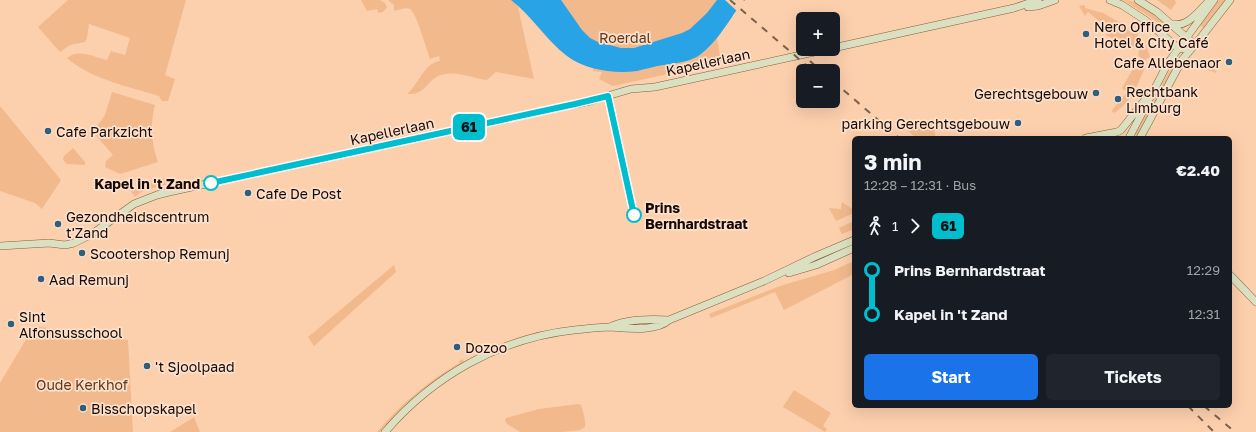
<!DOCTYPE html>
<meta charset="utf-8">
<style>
:root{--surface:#171b24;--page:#20242c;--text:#f1f3f6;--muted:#9ea1a6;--accent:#1a73e8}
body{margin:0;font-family:"Golos Text",sans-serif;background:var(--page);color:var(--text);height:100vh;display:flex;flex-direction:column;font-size:15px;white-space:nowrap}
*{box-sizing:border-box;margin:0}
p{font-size:13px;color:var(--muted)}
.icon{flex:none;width:22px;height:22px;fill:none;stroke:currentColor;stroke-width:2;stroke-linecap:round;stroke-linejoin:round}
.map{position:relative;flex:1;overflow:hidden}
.sheet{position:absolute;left:852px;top:136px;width:380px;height:272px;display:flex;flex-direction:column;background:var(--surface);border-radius:6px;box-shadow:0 4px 16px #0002}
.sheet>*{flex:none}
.badge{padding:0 8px;border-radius:6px;font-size:14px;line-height:26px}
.fabs{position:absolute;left:796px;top:12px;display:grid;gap:8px}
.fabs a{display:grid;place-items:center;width:44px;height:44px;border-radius:6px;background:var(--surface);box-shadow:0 4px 16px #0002;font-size:20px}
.map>.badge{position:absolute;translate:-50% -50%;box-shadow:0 0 0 2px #fff}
.legs{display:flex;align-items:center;gap:6px;height:44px;padding:0 12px;font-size:13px}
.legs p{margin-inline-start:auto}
.overview{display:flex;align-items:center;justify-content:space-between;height:68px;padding:0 12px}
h1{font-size:22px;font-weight:700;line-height:30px}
.cta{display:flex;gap:8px;margin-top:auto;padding:8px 12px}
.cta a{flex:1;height:46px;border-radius:6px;background:var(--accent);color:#fff;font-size:16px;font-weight:700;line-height:46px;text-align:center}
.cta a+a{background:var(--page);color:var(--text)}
ul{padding:0 12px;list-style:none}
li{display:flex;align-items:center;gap:14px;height:44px;font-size:15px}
li i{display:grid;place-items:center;width:6px;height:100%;margin:0 5px;background:currentColor}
li i::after{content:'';width:10px;height:10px;margin:-5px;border:3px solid;border-radius:50%;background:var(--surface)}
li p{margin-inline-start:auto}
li:first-child i{background:linear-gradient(#0000 50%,currentColor 0)}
li:last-child i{background:linear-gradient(currentColor 50%,#0000 0)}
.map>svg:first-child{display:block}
.green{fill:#f2b98d}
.water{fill:#28a3e5}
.pier{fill:#fccfad}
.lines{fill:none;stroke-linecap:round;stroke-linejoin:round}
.secondary-casing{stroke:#865f40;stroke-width:8}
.secondary{stroke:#dbe1c0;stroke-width:7}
.rail{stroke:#7c614d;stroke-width:2;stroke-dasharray:7 7;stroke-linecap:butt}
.line-1-casing{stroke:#fff;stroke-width:9}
.line-1{stroke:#00becd;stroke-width:6}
.poi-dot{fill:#2f5f7e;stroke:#fce0cc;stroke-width:1.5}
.stop-1-dot{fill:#fff;stroke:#00becd;stroke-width:2}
.labels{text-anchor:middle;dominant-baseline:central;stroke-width:3.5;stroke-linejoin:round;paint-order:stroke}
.poi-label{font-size:14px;fill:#170901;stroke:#fce0cc;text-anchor:start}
.park-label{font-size:14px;fill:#5c3819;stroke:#fce0cc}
.street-label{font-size:14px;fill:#170901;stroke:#fce0cc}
.stop-label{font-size:14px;font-weight:bold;fill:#170901;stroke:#fce0cc;text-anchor:end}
</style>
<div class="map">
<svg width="1256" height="432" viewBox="0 0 1256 432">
<rect width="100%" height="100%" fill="#fccfad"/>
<path class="green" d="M68,0h118l-21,75 10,4 -7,22h-6l-3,-5c-31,-10 -67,-16 -92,-38 11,-10 27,-1 40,2l4,-9 14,4 5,-17 -41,-14 -2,14 -2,4 -15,3 -10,7 -22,-25z
M361,0h19l5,3 2,4 -4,5 -5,1 -1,-4 -10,2z
M388,0h329l-2,3 24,3 -22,32 4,25 -11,2 -1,-2 -9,4 -87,19 -14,-7 3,-7 -9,-1v-3c-26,-7 -42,-27 -59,-46 -5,-5 -10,-12 -16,-15l16,72 -38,-7 -9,8c-14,-2 -32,-10 -46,-5 -15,5 -14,20 -34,19 12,-10 17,-31 33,-33l-1,-5 -9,3c-3,-9 -14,-47 -20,-50 -4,-2 -11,1 -16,2v-6z
M1123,0c16,0 28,12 40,21l-2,4 -14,-10z
M1157,0h18l1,3 -5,7z
M1219,0h8l-22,30 -5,-5z
M1085,5v3l18,5 16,9h3l8,10 8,1 -1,12 -3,2 -5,-2 1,-3 -12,-4v3l-12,-6 1,-11 -8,-3 -11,-9 -3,4 -6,-10z
M1144,46l3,1 3,10 -5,3 -4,-1 -3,-4 1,-5z
M1203,58l14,14 -1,1 -18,-7z
M1173,64l3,1 -39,72 -2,-3z
M1134,67l3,2 8,-2c-7,17 -14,36 -31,46l-2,-2 1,-2 14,-17 -5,-4z
M112,92l43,13c-5,20 -4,37 3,57l-38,12 -15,-7 1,-6 7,-6 -20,-23 12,-17z
M0,106l61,74 -19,29 -7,-6 -35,-12z
M933,123l3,15h-20l-9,-8z
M73,148l12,14v3l-18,-1 -4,-4 1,-4z
M164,178l2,7c-11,3 -22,3 -31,12l-8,-11 5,-2 2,5z
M842,202l12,8v3l-18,8 -7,-13 12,1z
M854,221v8l-12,5 -3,-6z
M854,261v13l-70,36 -9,-18 -64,26 -2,-4 71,-28 54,-16z
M394,265l2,7 -82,74 -6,-9z
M34,326l94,14 5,92h-133v-49z
M463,359l1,3c-32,19 -58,42 -83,70h-4c24,-28 50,-50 82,-69v-2z
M794,390l37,23 -8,13 4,3 -2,3 -42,-25z
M578,404l3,1c2,7 5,15 4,22l-5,3 -17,2h-43l-13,-8 -2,-3 1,-3 33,-9z
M194,417l6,15h-30z"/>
<path class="water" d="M511,0h50l21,30 8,8 8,4 23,6h13l48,-15 8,-4 17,-16 10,-13h28c-4,6 -10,11 -13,17 -9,13 -18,27 -31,37 -10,8 -25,9 -37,11 -9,1 -18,4 -27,6 -23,3 -51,-1 -70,-15 -21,-16 -35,-40 -56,-56z"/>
<path class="pier" d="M725,0h18l3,2 -8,10z"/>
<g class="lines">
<defs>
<path id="secondary" d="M1110,0l12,5 23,15 33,28 8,1 8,-3
M1138,0l19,12 38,33
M1028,7l10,-1 17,-6
M1172,24c15,4 27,-13 37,-23
M833,48l181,-40 24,-8
M1086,138l31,-6 4,-2 24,-30
M1129,138l39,-75 46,-63
M1140,138l42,-78 20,-24 28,-36
M0,246l49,-3 16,2 9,-2 18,-9 42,-30 23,-9 12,-3 421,-91 41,-12 24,-2 173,-38
M789,273l27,-8 38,-17
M1230,275l26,27
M610,327c16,-8 42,-8 59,-7
M385,432c48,-56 115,-94 189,-102 12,-1 25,-3 36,-3 17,1 46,5 59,-7l95,-39 50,-24 40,-17"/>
</defs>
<use href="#secondary" class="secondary-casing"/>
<use href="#secondary" class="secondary"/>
<path class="rail" d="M730,0l83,71
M810,61l11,10
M833,81l66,57
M1188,406l26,26
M1204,406l31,26"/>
</g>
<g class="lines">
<defs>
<path id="line-1" d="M211,183l364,-79 33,-8 26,119"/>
</defs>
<use href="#line-1" class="line-1-casing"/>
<use href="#line-1" class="line-1"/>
</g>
<g class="poi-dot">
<circle cx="1086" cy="34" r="4"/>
<circle cx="1229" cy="62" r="4"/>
<circle cx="1096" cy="93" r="4"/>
<circle cx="1118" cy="99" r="4"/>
<circle cx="1018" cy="123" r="4"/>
<circle cx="48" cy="131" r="4"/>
<circle cx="248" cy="193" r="4"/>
<circle cx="58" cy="224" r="4"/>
<circle cx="82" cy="253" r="4"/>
<circle cx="41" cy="279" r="4"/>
<circle cx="11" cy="324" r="4"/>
<circle cx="457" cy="347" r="4"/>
<circle cx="147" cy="366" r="4"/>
<circle cx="83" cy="408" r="4"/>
</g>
<g class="stop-1-dot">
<circle cx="211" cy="183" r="7"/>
<circle cx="634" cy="215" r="7"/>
</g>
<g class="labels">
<g class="poi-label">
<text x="1094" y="26">Nero Office<tspan x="1094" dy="16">Hotel &amp; City Café</tspan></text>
<text x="1221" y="62" text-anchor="end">Cafe Allebenaor</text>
<text x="1126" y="91">Rechtbank<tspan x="1126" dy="16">Limburg</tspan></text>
<text x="1088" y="93" text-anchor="end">Gerechtsgebouw</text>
<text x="1010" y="123" text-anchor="end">parking Gerechtsgebouw</text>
<text x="56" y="131">Cafe Parkzicht</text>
<text x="256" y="193">Cafe De Post</text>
<text x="66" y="216">Gezondheidscentrum<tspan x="66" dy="16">t'Zand</tspan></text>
<text x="90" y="253">Scootershop Remunj</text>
<text x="49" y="279">Aad Remunj</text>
<text x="19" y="316">Sint<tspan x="19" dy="16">Alfonsusschool</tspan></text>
<text x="465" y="347">Dozoo</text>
<text x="155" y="366">'t Sjoolpaad</text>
<text x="91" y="408">Bisschopskapel</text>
</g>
<g class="park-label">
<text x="625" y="37">Roerdal</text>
<text x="82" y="384">Oude Kerkhof</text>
</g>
<g class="street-label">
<text transform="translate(708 62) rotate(-12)">Kapellerlaan</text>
<text transform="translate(392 131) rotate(-12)">Kapellerlaan</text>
</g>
<g class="stop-label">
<text x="200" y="183">Kapel in 't Zand</text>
<text x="645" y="207" text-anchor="start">Prins<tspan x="645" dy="16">Bernhardstraat</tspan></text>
</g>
</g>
</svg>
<div class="fabs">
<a>+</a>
<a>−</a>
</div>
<b class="badge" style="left:469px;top:127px;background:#00becd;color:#111">61</b>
<section class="sheet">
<div class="overview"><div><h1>3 min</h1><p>12:28 – 12:31 · Bus</p></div><b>€2.40</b></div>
<div class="legs"><svg class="icon" aria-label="walk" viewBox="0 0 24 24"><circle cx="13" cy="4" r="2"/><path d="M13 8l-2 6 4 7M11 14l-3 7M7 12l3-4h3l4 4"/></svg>1<svg class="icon" aria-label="forward" viewBox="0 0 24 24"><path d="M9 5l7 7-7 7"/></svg><b class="badge" style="background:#00becd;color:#111">61</b></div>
<ul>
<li><i style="color:#00becd"></i><b>Prins Bernhardstraat</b><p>12:29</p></li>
<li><i style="color:#00becd"></i><b>Kapel in 't Zand</b><p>12:31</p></li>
</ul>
<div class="cta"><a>Start</a><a>Tickets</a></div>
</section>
</div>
